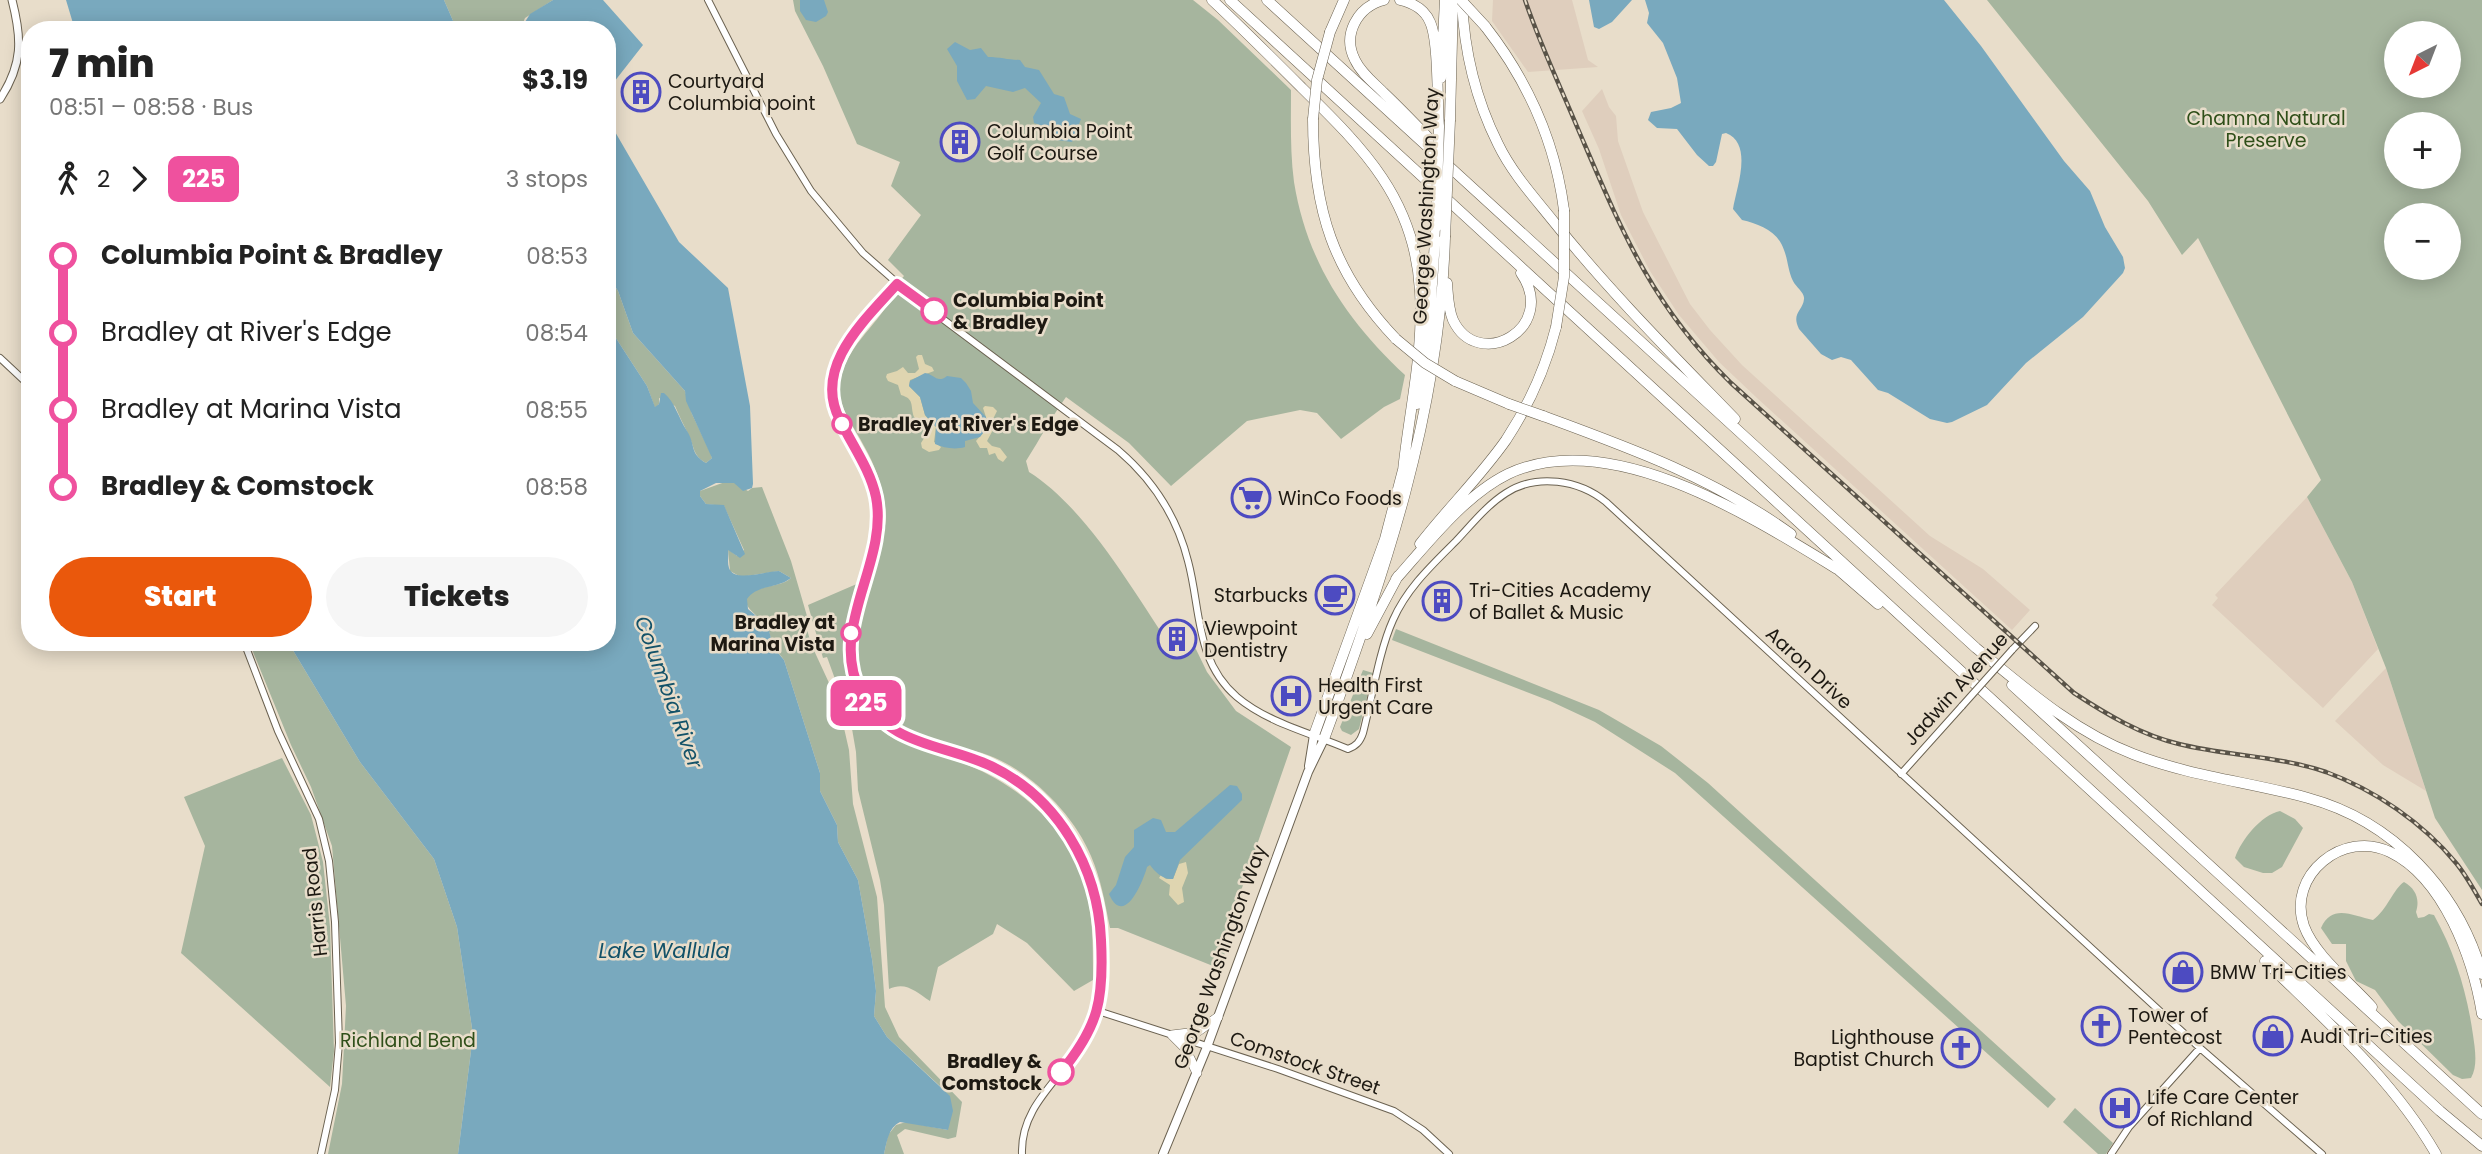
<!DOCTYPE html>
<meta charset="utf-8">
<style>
:root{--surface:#fff;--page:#f6f6f6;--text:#222;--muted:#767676;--accent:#ea580c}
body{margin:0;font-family:Poppins,sans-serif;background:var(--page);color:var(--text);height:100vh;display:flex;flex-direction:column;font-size:26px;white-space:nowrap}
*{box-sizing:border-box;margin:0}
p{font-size:23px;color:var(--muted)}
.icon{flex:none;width:38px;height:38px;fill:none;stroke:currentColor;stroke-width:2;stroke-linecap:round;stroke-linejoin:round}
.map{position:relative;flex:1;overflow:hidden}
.details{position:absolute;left:21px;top:21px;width:595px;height:630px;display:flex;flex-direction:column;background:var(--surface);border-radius:28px;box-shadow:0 4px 18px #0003}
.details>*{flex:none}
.badge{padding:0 14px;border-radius:10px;font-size:24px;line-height:46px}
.needle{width:46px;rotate:222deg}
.tools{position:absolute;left:2384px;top:21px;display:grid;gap:14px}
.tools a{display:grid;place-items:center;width:77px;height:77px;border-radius:50%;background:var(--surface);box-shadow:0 4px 18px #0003;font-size:35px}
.map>.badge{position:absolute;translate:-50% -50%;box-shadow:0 0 0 4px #fff}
.legs{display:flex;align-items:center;gap:10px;height:77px;padding:0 28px;font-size:23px}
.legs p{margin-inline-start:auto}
.headline{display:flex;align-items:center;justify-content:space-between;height:119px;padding:0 28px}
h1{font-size:38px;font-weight:800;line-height:52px}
.action{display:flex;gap:14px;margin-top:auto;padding:14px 28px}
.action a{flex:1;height:80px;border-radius:42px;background:var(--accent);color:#fff;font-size:28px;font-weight:800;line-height:80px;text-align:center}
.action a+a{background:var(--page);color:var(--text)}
ul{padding:0 28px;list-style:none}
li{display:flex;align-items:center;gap:24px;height:77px;font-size:26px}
li i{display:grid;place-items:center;width:10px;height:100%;margin:0 9px;background:currentColor}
li i::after{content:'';width:18px;height:18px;margin:-9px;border:5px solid;border-radius:50%;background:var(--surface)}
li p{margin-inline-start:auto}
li:first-child i{background:linear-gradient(#0000 50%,currentColor 0)}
li:last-child i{background:linear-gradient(currentColor 50%,#0000 0)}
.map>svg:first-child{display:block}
.industrial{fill:#dfcebd}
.green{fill:#a6b59e;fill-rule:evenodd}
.sand{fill:#dfd5b0}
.water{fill:#79a9be}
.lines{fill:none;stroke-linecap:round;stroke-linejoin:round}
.tertiary-casing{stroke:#6b6251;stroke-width:8}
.secondary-casing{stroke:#6b6251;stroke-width:9}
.primary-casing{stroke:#6b6251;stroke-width:10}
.trunk-casing{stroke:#6b6251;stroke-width:10}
.motorway-casing{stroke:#6b6251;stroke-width:11}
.tertiary{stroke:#fff;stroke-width:6}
.secondary{stroke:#fff;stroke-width:7}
.primary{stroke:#fff;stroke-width:8}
.trunk{stroke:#fff;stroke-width:9}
.motorway{stroke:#fff;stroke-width:10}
.rail-casing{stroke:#595348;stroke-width:4.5}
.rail{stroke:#e8ddca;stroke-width:2;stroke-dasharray:5;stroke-linecap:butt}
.tertiary-bridge-casing{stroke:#6b6251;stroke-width:8;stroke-linecap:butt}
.motorway-bridge-casing{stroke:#6b6251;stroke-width:11;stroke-linecap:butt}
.tertiary-bridge{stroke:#fff;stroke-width:6}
.motorway-bridge{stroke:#fff;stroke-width:10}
.line-1-casing{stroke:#fff;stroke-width:16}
.line-1{stroke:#ef519e;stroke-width:10}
.stop-1-dot{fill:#fff;stroke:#ef519e;stroke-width:3.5}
.labels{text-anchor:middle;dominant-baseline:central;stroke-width:5;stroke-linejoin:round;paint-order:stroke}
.poi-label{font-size:19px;fill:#1d1912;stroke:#e8ddca;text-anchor:start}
.park-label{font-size:19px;fill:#2f4f19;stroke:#e8ddca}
.street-label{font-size:19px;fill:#1d1912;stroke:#e8ddca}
.stop-label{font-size:19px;font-weight:bold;fill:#1d1912;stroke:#e8ddca;text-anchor:start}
.water-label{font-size:21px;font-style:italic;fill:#135269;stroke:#e8ddca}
</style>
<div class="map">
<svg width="2482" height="1154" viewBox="0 0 2482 1154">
<rect width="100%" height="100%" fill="#e8ddca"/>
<path class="industrial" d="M1493,0h79l16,60 10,7 -70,5 -36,-51z
M1602,89l7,18 7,9 2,25 25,71 47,92 20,26 32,35 188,171 53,33 47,41 -18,20 -255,-232 -38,-36 -40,-47 -29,-44 -29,-56 -22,-66 -17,-38z
M2307,497l45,85 26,67 -55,59 -111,-103 6,-7 -3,-3z
M2386,668l40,123 -43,-26 -48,-44z"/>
<path class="green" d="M444,0h109l-28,18 -5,12h-63z
M793,0h400l25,20 73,70c0,31 -1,62 3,92 13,80 53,139 111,193l-5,24 -16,8 -43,32 -24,-26 -17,-3 -53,11 -76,65 -42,-43 -63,-46c-15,21 -26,42 -40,64l3,11c60,38 106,123 147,182l16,-13 15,31 29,39 55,36 -64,184 -4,39 -105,-42h-8c-5,-25 -9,-49 -19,-72 -18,-43 -64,-89 -109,-103 -39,-11 -83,-14 -109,-48 -9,-12 -20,-40 -19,-54 2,-37 21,-72 27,-108 2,-9 5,-18 5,-26 -1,-25 -10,-50 -22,-71 -10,-20 -27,-38 -24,-62 4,-36 35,-56 51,-85 5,-9 6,-16 13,-23l-16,-16 33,-45 -30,-29 9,-24 -43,-18 -34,-78 -28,-55z
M1987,0h495v890l-47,-72 -49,-150 -34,-86 -45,-85 14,-17 -123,-242 -16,17 -34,-54zM2396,33h52v53h-52zM2396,124h52v53h-52zM2396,215h52v53h-52z
M607,274l11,17 15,42 52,58 7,23 19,40 1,4 -6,5c-14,-8 -11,-16 -18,-29 -4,-9 -9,-18 -13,-28l-16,-8v6l-4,4 -8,-22 -37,-57 -3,-9z
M725,482l10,1 13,8 4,-3 10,-1 29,74 16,55 -2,6 6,22 19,41 14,43 5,22 4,54 24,93 8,110 14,30 63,65 -6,35 -8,2 -43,-10 -8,6 7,19h-20l4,-19 8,-10 10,-3 42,8 -6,-42 -55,-51 -13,-21 2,-25 -4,-32 -14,-79 -20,-38 -1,-17 -17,-34v-18l-36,-113c-3,-5 -8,-8 -11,-13 -3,-7 -2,-15 -7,-22 -6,-9 -38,-26 -7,-36 10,-4 23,-3 32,-11l-12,-7 -38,6 -11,-6 -2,-22 9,7 7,-6 -20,-44 -18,-2 -6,-8v-5z
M859,583c-6,20 -14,41 -14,62 0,36 17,77 50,94 25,12 51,17 75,27 44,18 84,51 105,94 19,38 18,80 18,120l-19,11 -47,-48 -30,-19 -4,10 -55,33 -8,34c-14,-9 -24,-20 -41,-12l-5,-84 -4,-25 -22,-90 -2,-38 -5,-29 -24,-66 -4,1 -15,-53z
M1396,629l203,81 62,36 47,37 348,316 -8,9 -373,-335 -80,-51 -45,-21 -158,-61z
M249,642h39l72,120 74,97 23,68 16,108 -15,119h-130l14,-70 4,-78 -14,-160 -21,-59 -20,-42z
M1363,670l10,3 -14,56 -8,6 -9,-4 -2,-4z
M282,758l29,57 12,47 7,65 4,124 -4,36 -149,-134 24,-107 -21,-49z
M2280,811l15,8 8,9 -21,39 -10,6h-9l-19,-6 -9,-9c6,-18 26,-43 45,-47z
M2404,882c12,7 16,17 12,30l2,6 6,-1 5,-3 5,1c21,38 33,77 39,120 2,14 5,31 -2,43l-9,1 -9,-4 -55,-54 -23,-31 -19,-9 -10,-20v-17h-14l-11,-16c11,-25 32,-12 52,-8 14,-10 21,-32 31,-38z
M2075,1108l38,35 -7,11h-8l-35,-32z"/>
<path class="sand" d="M918,355h4l3,9 7,3 2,4 -24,9 -1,6 11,11 5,18 11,12 -2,15 7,5 -2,3 -10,2 -7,-4 -1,-5 7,-11v-3l-14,-12c-4,-11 1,-18 -13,-22l-3,-10 -10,-4 -2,-4 1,-3 10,-3 6,-4 5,6h7l4,-4 -3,-12z
M985,406l8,1 4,4 -4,8 1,9 -7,13 5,5 8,2 7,9 -4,5 -5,-3 -3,-6 -6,2 -2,-7h-7l-4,-7 10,-12v-12l-3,-9z
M1186,862l2,11 -6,15 2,14 -6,3 -9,-10 1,-10 -11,-7 2,-3 5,4h7l6,-15z"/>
<path class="water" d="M66,0h378l13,30h-382z
M553,0h50l40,45 -36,46v-61h-87l10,-16z
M800,0h24l4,12 -2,4 -10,6 -10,-2 -6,-9z
M1589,0h43l-20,22 -13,7 -5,-2z
M1645,0h299l37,46 83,115 26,30 15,36 18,30 2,11 -2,5 -40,44 -57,46 -39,42 -35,17 -5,1 -17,-4 -42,-26 -10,-3 -27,-30 -10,-3 -9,3 -11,-6 -22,-25c-8,-16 4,-18 5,-30 1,-6 -8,-12 -11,-18 -5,-10 -5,-21 -9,-31 -6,-19 -25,-26 -42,-30l-9,-11c3,-20 21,-65 -7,-76l-4,1 -6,28 -3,4h-4l-12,-11 -20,-26 -20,-1 -9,-8 3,-8 20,-4 10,-5 -4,-25 -14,-35 -16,-20 2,-10z
M955,42l15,8 11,-2 7,9c12,0 21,3 32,3l5,7 14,3 15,24 10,3 6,17 11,5 -9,23 -15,-2 -11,-13 -12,-4 -1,-6 8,-14 -16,-15 -12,4 -27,-6 -11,13 -8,1 -10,-19v-15l-10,-17z
M607,118l72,124 49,46 22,118 3,78 -1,4 -9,3 -9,-8h-18l-16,8v5l6,8 18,1 21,49 -5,4 -12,-8c1,6 -1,12 1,18 5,15 37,3 50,3l12,7c-14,11 -33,6 -44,21l1,10 20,17 5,21 11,13 36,113v18l17,34 1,17 20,38 14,79 4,32 -2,25 13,21 63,59 3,15 -5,19 -48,-8c-12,6 -13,20 -16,32h-426l15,-119 -16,-108 -23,-68 -74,-97 -72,-120h319v-322l3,9 37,57 8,21 4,-3 2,-11h3c11,9 15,26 23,38 9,14 2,22 19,32l6,-5 -26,-57 -1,-10 -52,-58 -15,-42 -11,-17z
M925,373c9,1 12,11 22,3l14,2 5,5 5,8 2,12 13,14 1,11 -7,9 -15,4v6c-10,3 -21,1 -30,-3l1,-17 -11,-12 -5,-18 -11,-11 1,-5z
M1230,785l7,1 5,8v6l-62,60 -7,19c-10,1 -18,-7 -23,-14l-3,2c-4,15 -23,61 -38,27l7,-9 9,-28 9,-10v-17l19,-12 8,2 5,12h9z"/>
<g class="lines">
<defs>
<path id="tertiary" d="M708,0l68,134 35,57 52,62 49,43 206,154c34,29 59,67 70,111 13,48 7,100 49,136 31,26 74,36 111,52 8,-3 12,-7 15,-16 9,-35 16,-82 30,-113 14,-32 39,-55 63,-79 16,-17 31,-36 50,-48 31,-20 73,-13 100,9l594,546 122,106
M897,283c-31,37 -85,84 -57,137 12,25 30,48 35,76 14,65 -45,128 -17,191 26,59 82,56 132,78 52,23 94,76 106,132 10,41 12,96 -7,135 -21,43 -69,70 -67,122
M0,358l30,28
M244,642l34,89 41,88 10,42 6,61 4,121 -4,47 -14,64
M2012,650l23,-24
M1901,774l61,-68
M1098,1011l180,58 116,42 29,19 26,24
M2111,1154l18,-27 71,-79"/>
<path id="secondary" d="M0,99c23,-35 22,-60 12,-99"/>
<path id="primary" d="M1309,766l5,-31
M1163,1154l44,-107 101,-275 16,-33"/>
<path id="trunk" d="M1172,1035l25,-3 21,-15
M1172,1035l13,13 12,25"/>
<path id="motorway" d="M1212,0c30,28 59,57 88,86 62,61 115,112 120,205 4,60 -11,121 -17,180
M1230,0l1210,1111 42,35
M1267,0l709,648c49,40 97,83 157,106 56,22 117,28 175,44 85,23 150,92 174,176
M1384,0c-27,7 -42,35 -29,60 6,13 19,23 29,33 20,19 39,39 58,59
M1400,0c13,3 25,10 30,22 9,19 7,81 9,105
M1462,0c2,51 13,98 36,144 14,29 36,53 56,78 56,70 119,133 181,197
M1485,26c43,55 70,114 79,184
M1330,32l14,-32
M1441,78l4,-78
M1313,119c0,90 20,154 83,220
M1450,120l3,-120
M1447,283c1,13 1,25 6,37 25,53 106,8 68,-47
M1455,381l54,23
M1417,404l12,-77 7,-100
M1543,416c90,33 170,62 248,118
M1420,544c28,-36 60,-67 86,-104 23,-35 40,-73 50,-113
M1834,566l44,38
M1396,579c31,-35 69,-84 112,-105 102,-48 244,43 329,95
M1367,634l31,-58
M2012,685l470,429
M1314,735l71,-196 19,-73
M1324,739c60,-162 116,-327 121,-502
M2265,961c61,60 128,118 171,193
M2372,1007c-21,-24 -57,-51 -68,-81 -18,-51 40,-97 86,-74 54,26 83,107 92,162"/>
</defs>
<use href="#tertiary" class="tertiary-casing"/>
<use href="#secondary" class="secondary-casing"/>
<use href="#primary" class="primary-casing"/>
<use href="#trunk" class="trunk-casing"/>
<use href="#motorway" class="motorway-casing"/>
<use href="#tertiary" class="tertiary"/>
<use href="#secondary" class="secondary"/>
<use href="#primary" class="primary"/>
<use href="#trunk" class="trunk"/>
<use href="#motorway" class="motorway"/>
<defs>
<path id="rail" d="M1525,0c15,44 35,86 53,129 43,100 73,176 153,254l343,310c32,21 67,42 105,51 48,12 100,12 147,28 49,18 97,51 130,91 10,12 18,27 26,41"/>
</defs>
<use href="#rail" class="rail-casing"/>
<use href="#rail" class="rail"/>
<defs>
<path id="tertiary-bridge" d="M1962,706l50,-56"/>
<path id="motorway-bridge" d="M1461,0l24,26
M1313,119l4,-39 13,-48
M1436,227l3,-100
M1445,237l5,-117
M1556,327l8,-50v-67
M1396,339l29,24 30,18
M1509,404l34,12"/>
</defs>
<use href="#tertiary-bridge" class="tertiary-bridge-casing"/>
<use href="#motorway-bridge" class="motorway-bridge-casing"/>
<use href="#tertiary-bridge" class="tertiary-bridge"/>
<use href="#motorway-bridge" class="motorway-bridge"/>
</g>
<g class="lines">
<defs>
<path id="line-1" d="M934,311l-37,-27c-32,36 -85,83 -57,136 12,25 30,49 36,77 13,66 -49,131 -15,196 28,54 81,50 130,73 67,32 107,101 110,174 3,59 -2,86 -40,132"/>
</defs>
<use href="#line-1" class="line-1-casing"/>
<use href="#line-1" class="line-1"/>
</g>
<defs>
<symbol id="building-ring" viewBox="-11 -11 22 22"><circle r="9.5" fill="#e8ddca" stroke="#4d4bc1" stroke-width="1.5"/><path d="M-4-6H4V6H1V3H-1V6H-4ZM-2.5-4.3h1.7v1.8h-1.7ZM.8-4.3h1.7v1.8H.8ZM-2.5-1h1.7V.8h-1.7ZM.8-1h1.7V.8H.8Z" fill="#4d4bc1"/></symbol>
<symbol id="supermarket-ring" viewBox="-11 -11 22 22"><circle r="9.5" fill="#e8ddca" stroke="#4d4bc1" stroke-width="1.5"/><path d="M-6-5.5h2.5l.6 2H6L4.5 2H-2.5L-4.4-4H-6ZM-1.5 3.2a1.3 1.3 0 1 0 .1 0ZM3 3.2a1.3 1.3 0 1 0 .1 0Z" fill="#4d4bc1"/></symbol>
<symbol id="cafe-ring" viewBox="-11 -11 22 22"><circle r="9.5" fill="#e8ddca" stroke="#4d4bc1" stroke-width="1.5"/><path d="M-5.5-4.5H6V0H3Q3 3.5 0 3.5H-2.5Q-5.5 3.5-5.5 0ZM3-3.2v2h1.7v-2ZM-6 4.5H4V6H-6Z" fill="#4d4bc1"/></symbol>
<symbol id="hospital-ring" viewBox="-11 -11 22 22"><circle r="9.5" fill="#e8ddca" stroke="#4d4bc1" stroke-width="1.5"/><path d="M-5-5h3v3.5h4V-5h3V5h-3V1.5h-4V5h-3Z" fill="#4d4bc1"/></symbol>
<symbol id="shop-ring" viewBox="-11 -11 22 22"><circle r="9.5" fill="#e8ddca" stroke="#4d4bc1" stroke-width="1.5"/><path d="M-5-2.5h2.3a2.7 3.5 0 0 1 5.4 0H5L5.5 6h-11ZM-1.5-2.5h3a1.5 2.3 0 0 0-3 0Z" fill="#4d4bc1"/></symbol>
<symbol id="church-ring" viewBox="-11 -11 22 22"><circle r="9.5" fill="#e8ddca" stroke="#4d4bc1" stroke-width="1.5"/><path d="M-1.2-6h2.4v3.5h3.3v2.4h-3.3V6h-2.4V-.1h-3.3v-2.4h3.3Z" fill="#4d4bc1"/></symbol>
</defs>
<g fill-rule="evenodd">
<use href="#building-ring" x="619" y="70" width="44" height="44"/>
<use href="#building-ring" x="938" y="120" width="44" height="44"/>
<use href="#supermarket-ring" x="1229" y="476" width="44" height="44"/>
<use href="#cafe-ring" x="1313" y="573" width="44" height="44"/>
<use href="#building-ring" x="1420" y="579" width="44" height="44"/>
<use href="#building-ring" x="1155" y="617" width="44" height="44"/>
<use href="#hospital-ring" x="1269" y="674" width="44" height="44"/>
<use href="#shop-ring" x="2161" y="950" width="44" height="44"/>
<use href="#church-ring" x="2079" y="1004" width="44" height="44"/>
<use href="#shop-ring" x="2251" y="1014" width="44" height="44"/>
<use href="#church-ring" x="1939" y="1026" width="44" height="44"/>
<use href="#hospital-ring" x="2098" y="1086" width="44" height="44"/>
</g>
<g class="stop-1-dot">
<circle cx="934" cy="311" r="12"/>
<circle cx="842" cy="424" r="9"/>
<circle cx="851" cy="633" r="9"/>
<circle cx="1061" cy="1072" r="12"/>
</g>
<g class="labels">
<g class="poi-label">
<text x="668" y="81">Courtyard<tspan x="668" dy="22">Columbia point</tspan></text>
<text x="987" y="131">Columbia Point<tspan x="987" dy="22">Golf Course</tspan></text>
<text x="1278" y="498">WinCo Foods</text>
<text x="1469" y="590">Tri-Cities Academy<tspan x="1469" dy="22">of Ballet &amp; Music</tspan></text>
<text x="1308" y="595" text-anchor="end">Starbucks</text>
<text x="1204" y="628">Viewpoint<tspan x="1204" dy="22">Dentistry</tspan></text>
<text x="1318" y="685">Health First<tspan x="1318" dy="22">Urgent Care</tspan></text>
<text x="2210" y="972">BMW Tri-Cities</text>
<text x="2128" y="1015">Tower of<tspan x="2128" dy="22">Pentecost</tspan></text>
<text x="2300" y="1036">Audi Tri-Cities</text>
<text x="1934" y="1037" text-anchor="end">Lighthouse<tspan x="1934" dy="22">Baptist Church</tspan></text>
<text x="2147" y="1097">Life Care Center<tspan x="2147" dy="22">of Richland</tspan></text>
</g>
<g class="park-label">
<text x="2266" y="118">Chamna Natural<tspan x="2266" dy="22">Preserve</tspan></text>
<text x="408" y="1040">Richland Bend</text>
</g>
<g class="street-label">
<text transform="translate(1426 206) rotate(-87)">George Washington Way</text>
<text transform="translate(1809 668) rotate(43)">Aaron Drive</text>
<text transform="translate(1956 689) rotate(-48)">Jadwin Avenue</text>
<text transform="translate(315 902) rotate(-96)">Harris Road</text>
<text transform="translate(1220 957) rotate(-70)">George Washington Way</text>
<text transform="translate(1305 1063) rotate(19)">Comstock Street</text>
</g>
<g class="stop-label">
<text x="953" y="300">Columbia Point<tspan x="953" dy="22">&amp; Bradley</tspan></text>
<text x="858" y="424">Bradley at River's Edge</text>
<text x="835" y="622" text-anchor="end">Bradley at<tspan x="835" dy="22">Marina Vista</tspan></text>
<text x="1042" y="1061" text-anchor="end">Bradley &amp;<tspan x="1042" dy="22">Comstock</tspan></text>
</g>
<g class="water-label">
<text transform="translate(669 692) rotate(70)">Columbia River</text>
<text x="664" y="950">Lake Wallula</text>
</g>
</g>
</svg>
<div class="tools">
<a><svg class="needle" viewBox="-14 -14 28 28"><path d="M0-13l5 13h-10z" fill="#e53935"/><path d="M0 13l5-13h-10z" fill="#767676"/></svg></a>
<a>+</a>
<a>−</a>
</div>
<b class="badge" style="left:866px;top:703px;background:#ef519e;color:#fff">225</b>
<section class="details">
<div class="headline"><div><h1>7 min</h1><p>08:51 – 08:58 · Bus</p></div><b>$3.19</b></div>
<div class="legs"><svg class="icon" aria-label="walk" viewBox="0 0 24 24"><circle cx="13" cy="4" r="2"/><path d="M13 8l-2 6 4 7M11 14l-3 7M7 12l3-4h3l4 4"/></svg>2<svg class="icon" aria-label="forward" viewBox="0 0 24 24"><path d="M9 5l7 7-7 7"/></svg><b class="badge" style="background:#ef519e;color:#fff">225</b><p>3 stops</p></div>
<ul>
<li><i style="color:#ef519e"></i><b>Columbia Point &amp; Bradley</b><p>08:53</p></li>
<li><i style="color:#ef519e"></i><span>Bradley at River's Edge</span><p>08:54</p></li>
<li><i style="color:#ef519e"></i><span>Bradley at Marina Vista</span><p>08:55</p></li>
<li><i style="color:#ef519e"></i><b>Bradley &amp; Comstock</b><p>08:58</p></li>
</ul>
<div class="action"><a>Start</a><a>Tickets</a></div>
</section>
</div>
